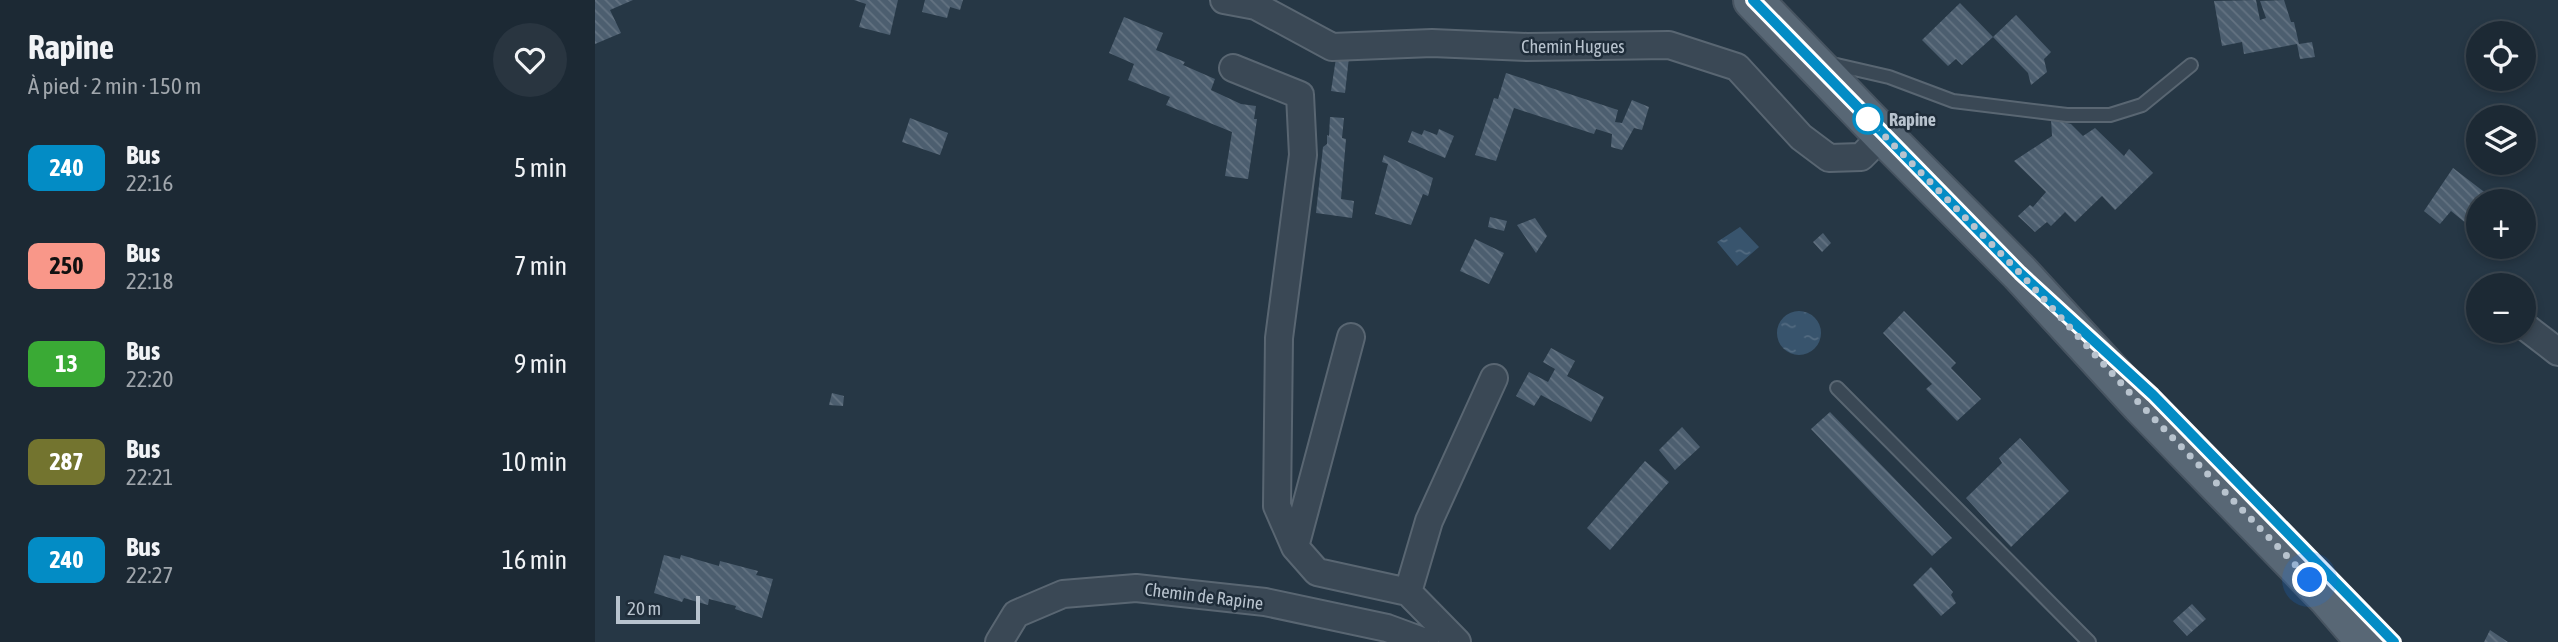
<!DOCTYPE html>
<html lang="fr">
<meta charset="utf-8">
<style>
:root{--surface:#1c2934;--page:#293540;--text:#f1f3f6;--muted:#a0a6ac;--line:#3a454f}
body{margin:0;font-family:"Asap Condensed",sans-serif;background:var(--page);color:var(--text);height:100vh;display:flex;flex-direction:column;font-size:26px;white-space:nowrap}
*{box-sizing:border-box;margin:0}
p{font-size:23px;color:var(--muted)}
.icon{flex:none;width:38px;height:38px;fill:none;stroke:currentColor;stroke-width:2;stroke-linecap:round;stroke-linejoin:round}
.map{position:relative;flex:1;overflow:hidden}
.drawer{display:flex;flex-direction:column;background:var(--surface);width:595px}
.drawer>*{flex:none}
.badge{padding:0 14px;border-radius:10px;font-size:24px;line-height:46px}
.controls{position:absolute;left:1871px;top:21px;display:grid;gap:14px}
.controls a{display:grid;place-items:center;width:70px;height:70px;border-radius:50%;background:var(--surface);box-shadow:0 4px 10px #0003,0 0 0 2px var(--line);font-size:35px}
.scale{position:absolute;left:21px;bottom:18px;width:84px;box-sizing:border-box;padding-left:7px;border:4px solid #b8c3ce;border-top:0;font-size:19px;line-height:24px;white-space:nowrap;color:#b8c3ce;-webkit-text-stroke:5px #1f2d3a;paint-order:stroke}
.you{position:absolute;width:35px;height:35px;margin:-18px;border:5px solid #fff;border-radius:50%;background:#1a73e8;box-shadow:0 0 0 10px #1a73e833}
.map>.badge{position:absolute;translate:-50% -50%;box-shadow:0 0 0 4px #fff}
.round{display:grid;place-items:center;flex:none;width:74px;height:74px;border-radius:37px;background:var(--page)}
.headline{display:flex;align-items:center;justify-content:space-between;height:119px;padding:0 28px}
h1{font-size:33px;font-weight:700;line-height:52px}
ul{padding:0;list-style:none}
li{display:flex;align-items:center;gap:21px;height:98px;padding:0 28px}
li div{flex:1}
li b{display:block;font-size:26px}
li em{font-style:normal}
li .badge{min-width:77px;font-weight:700;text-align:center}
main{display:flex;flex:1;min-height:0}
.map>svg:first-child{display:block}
.water{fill:url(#water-ripples)}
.building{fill:url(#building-back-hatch)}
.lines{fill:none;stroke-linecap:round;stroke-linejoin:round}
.lane-casing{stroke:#596672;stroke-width:16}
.street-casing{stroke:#596672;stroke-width:30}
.primary-casing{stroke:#475461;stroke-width:42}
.lane{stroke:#3a4855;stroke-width:12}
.street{stroke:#3a4855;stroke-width:26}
.primary{stroke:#586775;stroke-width:38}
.line-casing{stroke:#fff;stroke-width:16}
.line{stroke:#038cc5;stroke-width:10}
.walk{stroke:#b8c3ce;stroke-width:7;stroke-dasharray:0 12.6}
.stop-dot{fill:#fff;stroke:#038cc5;stroke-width:3.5}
.labels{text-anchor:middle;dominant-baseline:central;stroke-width:5;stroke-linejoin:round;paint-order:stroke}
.street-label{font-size:18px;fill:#b8c3ce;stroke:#1f2d3a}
.stop-label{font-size:18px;font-weight:bold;fill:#b8c3ce;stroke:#1f2d3a;text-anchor:start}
</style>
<main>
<section class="drawer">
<div class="headline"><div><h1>Rapine</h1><p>À pied · 2 min · 150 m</p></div><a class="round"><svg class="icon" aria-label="heart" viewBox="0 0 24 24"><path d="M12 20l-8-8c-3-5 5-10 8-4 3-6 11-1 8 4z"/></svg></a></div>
<ul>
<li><span class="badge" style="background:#038cc5;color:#fff">240</span><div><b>Bus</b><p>22:16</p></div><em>5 min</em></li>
<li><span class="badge" style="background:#f99789;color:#111">250</span><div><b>Bus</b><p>22:18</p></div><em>7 min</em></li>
<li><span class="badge" style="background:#3aaa35;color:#fff">13</span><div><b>Bus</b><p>22:20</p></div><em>9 min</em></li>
<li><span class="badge" style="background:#73742f;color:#fff">287</span><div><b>Bus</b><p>22:21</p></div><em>10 min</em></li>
<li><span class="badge" style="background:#038cc5;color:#fff">240</span><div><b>Bus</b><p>22:27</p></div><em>16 min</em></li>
</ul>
</section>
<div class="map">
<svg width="1963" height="642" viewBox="0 0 1963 642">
<defs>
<pattern id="water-ripples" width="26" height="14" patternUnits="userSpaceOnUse" patternTransform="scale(1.75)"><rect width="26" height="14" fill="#38546d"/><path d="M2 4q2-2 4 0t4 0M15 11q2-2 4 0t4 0" fill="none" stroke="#536b81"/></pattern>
<pattern id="building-back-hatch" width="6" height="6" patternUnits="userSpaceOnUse" patternTransform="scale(1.75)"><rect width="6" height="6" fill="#4c5e6f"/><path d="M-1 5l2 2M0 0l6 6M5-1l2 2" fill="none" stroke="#647382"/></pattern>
</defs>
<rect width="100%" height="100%" fill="#263745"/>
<path class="water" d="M1145,227l19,20 -22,19 -20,-24z
M1182 333a22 22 0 1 1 44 0a22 22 0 1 1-44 0Z"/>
<path class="building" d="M0,0h38l-23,10 11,23 -26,11z
M259,0h44l-8,35 -31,-8 7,-23z
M330,0h38l-3,10 -10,-3 -3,11 -25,-6z
M1661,0l4,20 6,-2 -6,-17 24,-1 7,22h3l5,22 13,-2 3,15 -15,2 -3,-15 -53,10 -2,-12 -20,4 -8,-45z
M1365,3l33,34 -31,28 -6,-6 -8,7 -26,-26z
M1421,15l35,37 -7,7 3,13 -16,13 -3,-12 -35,-36z
M529,17l39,16 -7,17 29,12 -2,3 32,14 -4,11 30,14 15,2 -2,13h3l-9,60 -23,-3 7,-44 -66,-27 4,-8 -42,-17 6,-16 -25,-11z
M754,57l-4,36 -14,-2 5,-33z
M911,73l112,37 -3,12 7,1 10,-23 17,7 -7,23 -8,-2 -12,22 -11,-3 1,-13 -16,-5 -2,5 -80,-26 -18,53 -21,-6 19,-57 4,1z
M735,117l14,1 -2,20 4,1 -5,60 13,2 -2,17 -36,-5 7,-66 4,-3v-9l2,1z
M315,118l38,15 -8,22 -38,-13z
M1456,119l20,5 12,12 12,-8 29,28 5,-7 24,24 -38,37 -13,-14 -27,26 -10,-10 -14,14 -4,-4 -12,10 -17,-16 12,-11 3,2 13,-15 -32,-31 38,-25z
M844,129l15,7 -9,22 -37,-16 4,-11 10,4 2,-5 13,5z
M789,155l49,23 -5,18 -5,-2 -12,31 -36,-11 13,-50 -6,-2z
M1858,168l43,33h-18v32l-27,-22 -11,13 -16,-13z
M895,217l17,4 -3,10 -16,-4z
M940,218l12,18 -11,17 -19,-28z
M1228,233l8,10 -9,9 -9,-10z
M880,239l29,14 -15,31 -29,-13z
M1309,311l52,52 -5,5 30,31 -24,22 -31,-32 6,-5 -49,-51z
M956,348l24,13 -8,15 37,21 -13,25 -50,-27 -7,11 -18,-10 13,-24 19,10 7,-13 -12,-7z
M237,393l12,3 -1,10 -14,-1z
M1235,412l122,126 -20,18 -121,-127z
M1087,427l18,20 -25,23 -16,-20z
M1425,438l49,53 -58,56 -45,-49 36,-35 -3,-5z
M1050,461l24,21 -59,68 -23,-22z
M69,555l16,4 1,-4 38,11 1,-5 38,10 -2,4 17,4 -11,39 -27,-9 1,-3 -27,-7 -1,6 -24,-7 -2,4 -28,-9z
M1336,567l22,25 -2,3 5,8 -15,13 -28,-31z
M1597,604l14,15 -19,17 -14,-15z
M1895,630l18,12h-24z"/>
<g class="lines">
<defs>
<path id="lane" d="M1233,63l61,14 64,24 114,14h43l32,-10 49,-40
M1242,388l252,254"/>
<path id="street" d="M629,0l32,6 76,41 100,-4 95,4 142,-2 68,22 64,70 28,21 32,-1 22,-22
M638,68l67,27 3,60 -24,183 -2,168 18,41 22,25 91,20
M1928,325l35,27
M700,547l56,-210
M404,642l17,-28 47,-20 73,-6 129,14 122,26 38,14
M862,642l-49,-50 21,-71 65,-143"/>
<path id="primary" d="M1158,0l130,135 137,138 121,132 188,194 37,43"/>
</defs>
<use href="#lane" class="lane-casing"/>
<use href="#street" class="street-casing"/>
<use href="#primary" class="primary-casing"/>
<use href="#lane" class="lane"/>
<use href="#street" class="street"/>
<use href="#primary" class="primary"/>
</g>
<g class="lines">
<defs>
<path id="line" d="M1158,0l267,273 133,122 241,247"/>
</defs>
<use href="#line" class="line-casing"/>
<use href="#line" class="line"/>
<path class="walk" d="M1273,119l152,154 121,132 169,175"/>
</g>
<circle class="stop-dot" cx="1273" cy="119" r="14"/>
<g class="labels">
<g class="street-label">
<text x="978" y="46">Chemin Hugues</text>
<text transform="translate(609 596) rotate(7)">Chemin de Rapine</text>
</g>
<g class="stop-label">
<text x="1294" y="119">Rapine</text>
</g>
</g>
</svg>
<div class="controls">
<a><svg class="icon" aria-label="locate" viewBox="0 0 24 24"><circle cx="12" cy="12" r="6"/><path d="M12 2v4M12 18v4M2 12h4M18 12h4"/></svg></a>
<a><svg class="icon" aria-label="layers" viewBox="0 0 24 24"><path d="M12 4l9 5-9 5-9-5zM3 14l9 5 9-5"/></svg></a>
<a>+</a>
<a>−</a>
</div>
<div class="scale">20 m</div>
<div class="you" style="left:1715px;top:580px"></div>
</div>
</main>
